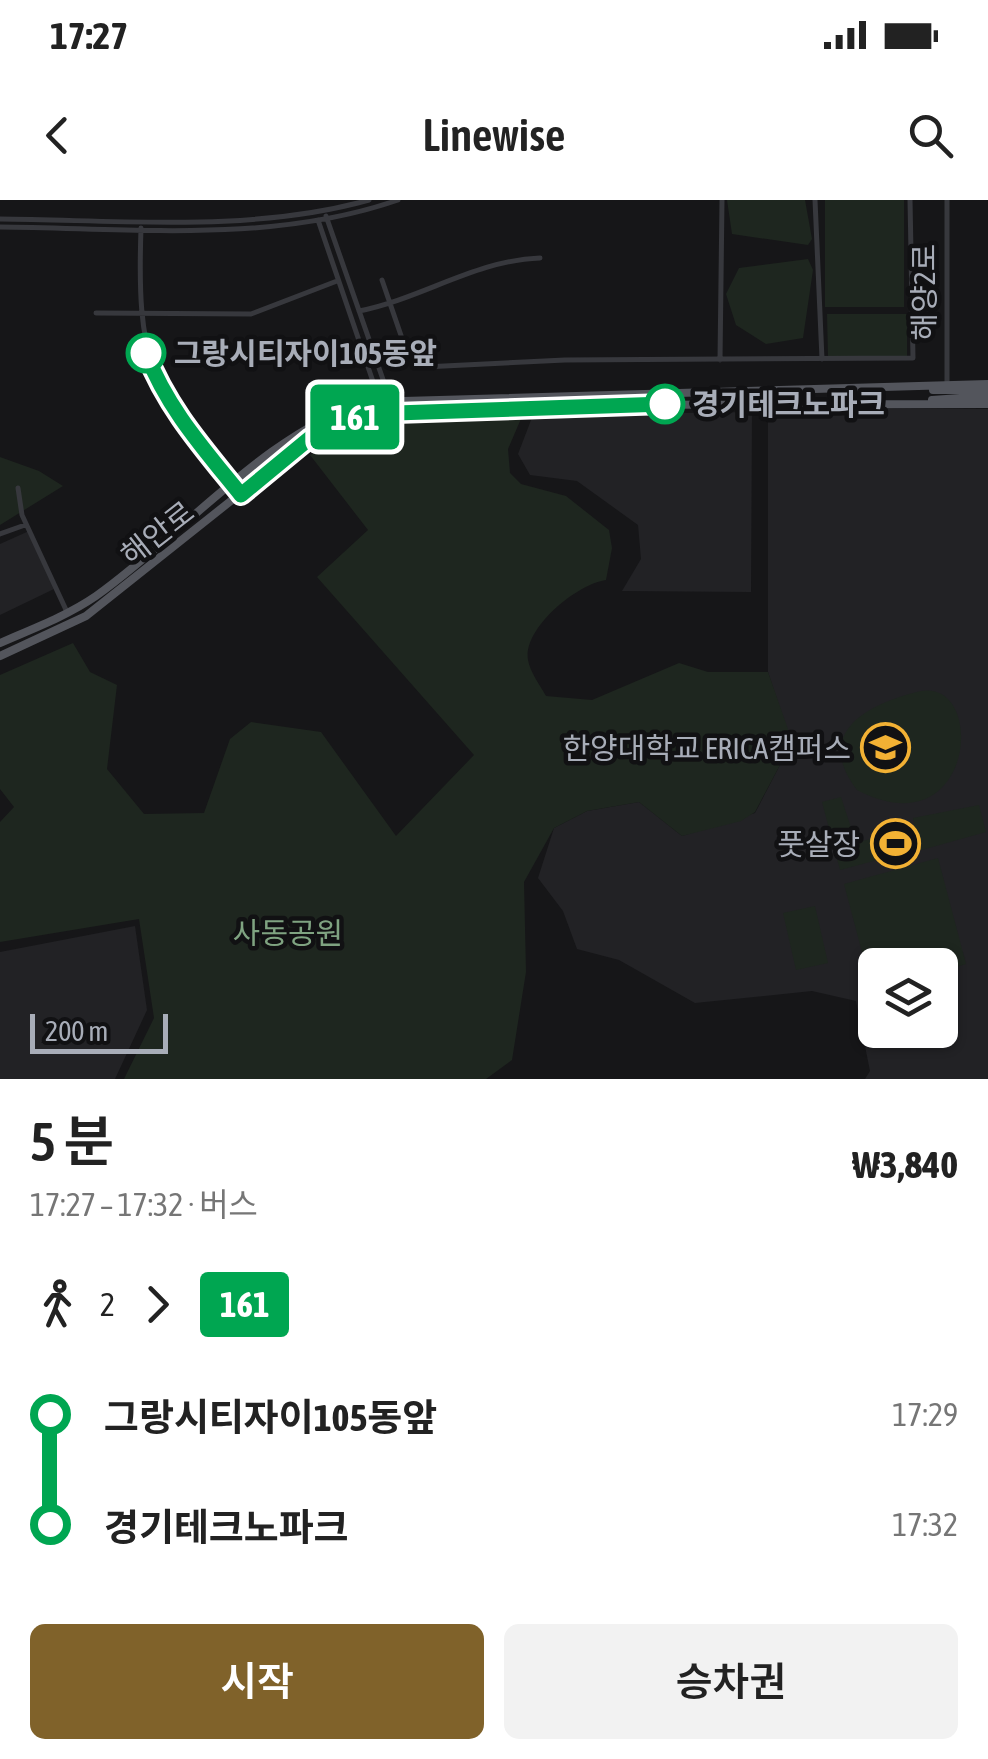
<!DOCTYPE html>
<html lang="ko">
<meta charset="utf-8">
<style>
:root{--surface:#fff;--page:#f2f2f2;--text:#222;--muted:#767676;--accent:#80622a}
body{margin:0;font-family:"Asap Condensed","Noto Sans KR",sans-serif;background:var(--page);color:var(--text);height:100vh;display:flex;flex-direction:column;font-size:38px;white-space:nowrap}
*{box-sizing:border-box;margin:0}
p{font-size:32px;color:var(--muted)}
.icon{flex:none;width:55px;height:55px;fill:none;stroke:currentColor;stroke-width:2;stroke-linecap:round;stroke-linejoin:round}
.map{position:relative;height:879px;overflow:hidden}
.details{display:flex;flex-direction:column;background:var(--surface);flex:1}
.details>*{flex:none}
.badge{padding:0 20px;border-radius:8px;font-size:35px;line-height:65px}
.buttons{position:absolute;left:858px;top:748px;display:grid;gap:20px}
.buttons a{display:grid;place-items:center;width:100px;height:100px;border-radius:15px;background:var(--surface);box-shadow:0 2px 8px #0004;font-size:50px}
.scale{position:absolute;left:30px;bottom:25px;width:138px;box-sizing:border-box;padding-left:10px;border:5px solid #a8adb8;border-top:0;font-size:28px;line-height:35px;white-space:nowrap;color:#a8adb8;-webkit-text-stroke:8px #111113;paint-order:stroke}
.map>.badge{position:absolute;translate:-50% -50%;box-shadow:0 0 0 5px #fff}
.legs{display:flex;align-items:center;gap:15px;height:110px;padding:0 30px;font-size:32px}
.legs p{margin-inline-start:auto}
.summary{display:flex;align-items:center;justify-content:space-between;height:170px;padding:0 30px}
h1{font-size:55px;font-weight:600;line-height:75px}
.primary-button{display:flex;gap:20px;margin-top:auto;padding:20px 30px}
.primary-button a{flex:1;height:115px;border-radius:15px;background:var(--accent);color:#fff;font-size:40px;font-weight:600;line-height:115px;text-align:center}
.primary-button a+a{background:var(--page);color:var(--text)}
ul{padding:0 30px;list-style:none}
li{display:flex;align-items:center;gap:35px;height:110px;font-size:38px}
li i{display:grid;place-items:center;width:15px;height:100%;margin:0 12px;background:currentColor}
li i::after{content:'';width:25px;height:25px;margin:-12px;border:8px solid;border-radius:50%;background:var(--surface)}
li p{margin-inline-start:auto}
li:first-child i{background:linear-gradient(#0000 50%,currentColor 0)}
li:last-child i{background:linear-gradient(currentColor 50%,#0000 0)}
.status{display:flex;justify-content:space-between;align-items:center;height:70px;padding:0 50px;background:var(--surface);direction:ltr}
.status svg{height:28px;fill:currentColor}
header{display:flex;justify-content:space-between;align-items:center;height:130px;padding:0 30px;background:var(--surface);font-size:45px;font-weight:600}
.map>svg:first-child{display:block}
.built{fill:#222225;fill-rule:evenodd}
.green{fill:#1e261f}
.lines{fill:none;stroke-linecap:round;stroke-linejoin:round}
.minor{stroke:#37383d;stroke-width:5}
.major{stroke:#53555c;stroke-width:8}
.line-1-casing{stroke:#fff;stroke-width:22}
.line-1{stroke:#00a651;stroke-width:15}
.stop-1-dot{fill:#fff;stroke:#00a651;stroke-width:5}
.labels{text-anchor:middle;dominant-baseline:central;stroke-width:9;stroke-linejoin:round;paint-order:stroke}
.street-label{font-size:30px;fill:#a8adb8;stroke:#111113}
.stop-label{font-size:30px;font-weight:bold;fill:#a8adb8;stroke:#111113;text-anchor:start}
.poi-label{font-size:30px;fill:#a8adb8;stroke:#111113;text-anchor:end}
.park-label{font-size:30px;fill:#7fa381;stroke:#111113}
</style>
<div class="status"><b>17:27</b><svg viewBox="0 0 49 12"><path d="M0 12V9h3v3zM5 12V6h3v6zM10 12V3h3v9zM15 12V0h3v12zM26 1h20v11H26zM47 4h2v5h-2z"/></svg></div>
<header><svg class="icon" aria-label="back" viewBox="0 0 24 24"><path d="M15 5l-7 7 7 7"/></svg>Linewise<svg class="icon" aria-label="search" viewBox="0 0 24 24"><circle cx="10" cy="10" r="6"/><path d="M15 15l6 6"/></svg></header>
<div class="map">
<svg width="988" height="879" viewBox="0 0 988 879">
<rect width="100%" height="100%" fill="#161618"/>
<path class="built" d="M768,208l220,1v670h-123l5,-8 -14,-70 -44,-10 -117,12 -76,-43 -42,-11 -14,-38 -25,-33 16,-50 33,-17 52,-9 43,34 73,-23 26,-50 7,-31 -20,-60zM875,765h65v65h-65z
M752,212l-1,180 -129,-1 19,-32 -3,-34 -61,-44 -47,-6 -12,-21 15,-39z
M29,331l25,58 -54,26v-71z
M135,726l12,84 -32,69h-115v-127z"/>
<path class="green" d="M727,0h78l7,39 -4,6 -76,-11z
M825,0h79v107h-79z
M808,59l5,11 -10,68 -37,6 -30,-19 -10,-31 13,-26z
M827,114h80v42h-79z
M523,214l-15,35 2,24 11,11 45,12 43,34 3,18 -6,32c-29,4 -83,48 -78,80 2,12 12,25 18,36l46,4 87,-37 29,9h60l21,60 -8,31 -26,49 -14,9 -59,15 -43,-34 -52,9 -33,17 -30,54 2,90 -14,88 -26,19h-362l30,-61 -15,-99 -139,23v-120l14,-15 -14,-18v-114l73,-32 17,29 27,13 -10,84 37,45 60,-1 26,-74 21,-17 70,10 75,104 78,-81 -157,-178 51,-47 -58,-75 58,-29z
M0,257l39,14 24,15 -63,39z
M921,491c67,-11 53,160 -64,99 -45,-59 13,-87 64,-99z
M841,597l15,46 48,-14 7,22 -71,19 -18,-68z
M979,605l7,27 -68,19 -5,-33z
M938,658l28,106 -26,8v-7h-65l-3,25 -28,-106z
M815,706l13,57 -32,7 -13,-57z"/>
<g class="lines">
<path class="minor" d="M815,0l7,159
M947,0v185
M326,16l68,195
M0,19c121,1 251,14 369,-19
M318,20l65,191
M0,27c131,1 272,17 398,-27
M141,28c-5,146 13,157 100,267
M382,80l24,70 18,17 141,-7 348,-2 -3,-158
M359,111c62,-12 117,-51 181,-53
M96,113l155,1 86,-33
M720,160l2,-160
M18,288l4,27 45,97
M0,334l25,-9"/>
<path class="major" d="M933,190h55
M932,200l56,-4
M0,443c32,-14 67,-27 96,-47 84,-59 174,-167 272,-194l620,-18
M0,456l86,-40 224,-178 55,-24 200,-9 423,-1"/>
</g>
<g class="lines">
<defs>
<path id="line-1" d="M146,153c21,55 58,96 95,142l69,-57 55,-24 300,-10"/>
</defs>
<use href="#line-1" class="line-1-casing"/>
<use href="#line-1" class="line-1"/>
</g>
<defs>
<symbol id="university-ring" viewBox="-11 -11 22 22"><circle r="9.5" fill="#111113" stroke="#f2b134" stroke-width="1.5"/><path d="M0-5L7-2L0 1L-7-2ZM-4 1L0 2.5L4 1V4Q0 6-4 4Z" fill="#f2b134"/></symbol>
<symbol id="stadium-ring" viewBox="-11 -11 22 22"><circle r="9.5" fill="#111113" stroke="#f2b134" stroke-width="1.5"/><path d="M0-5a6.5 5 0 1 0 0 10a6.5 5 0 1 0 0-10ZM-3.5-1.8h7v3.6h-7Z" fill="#f2b134"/></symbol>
</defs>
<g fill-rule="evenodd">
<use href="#university-ring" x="858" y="520" width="55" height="55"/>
<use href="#stadium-ring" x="868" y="616" width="55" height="55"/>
</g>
<g class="stop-1-dot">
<circle cx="146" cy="153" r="18"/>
<circle cx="665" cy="204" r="18"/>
</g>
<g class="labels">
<g class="street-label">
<text transform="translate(924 92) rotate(-90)">해양2로</text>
<text transform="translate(157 333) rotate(-38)">해안로</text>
</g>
<g class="stop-label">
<text x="174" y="153">그랑시티자이105동앞</text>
<text x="692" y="204">경기테크노파크</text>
</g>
<g class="poi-label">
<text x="851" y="548">한양대학교 ERICA캠퍼스</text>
<text x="860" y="644">풋살장</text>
</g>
<g class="park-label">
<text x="288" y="733">사동공원</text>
</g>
</g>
</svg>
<div class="buttons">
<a><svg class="icon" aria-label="layers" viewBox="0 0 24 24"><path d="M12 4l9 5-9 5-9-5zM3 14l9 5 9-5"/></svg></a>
</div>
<div class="scale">200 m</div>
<b class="badge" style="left:355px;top:217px;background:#00a651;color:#fff">161</b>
</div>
<section class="details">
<div class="summary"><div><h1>5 분</h1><p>17:27 – 17:32 · 버스</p></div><b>₩3,840</b></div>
<div class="legs"><svg class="icon" aria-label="walk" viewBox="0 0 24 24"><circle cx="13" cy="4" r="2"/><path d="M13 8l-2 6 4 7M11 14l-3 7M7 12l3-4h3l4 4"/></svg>2<svg class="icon" aria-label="forward" viewBox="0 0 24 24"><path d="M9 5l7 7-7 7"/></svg><b class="badge" style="background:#00a651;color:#fff">161</b></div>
<ul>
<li><i style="color:#00a651"></i><b>그랑시티자이105동앞</b><p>17:29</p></li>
<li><i style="color:#00a651"></i><b>경기테크노파크</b><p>17:32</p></li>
</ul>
<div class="primary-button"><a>시작</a><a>승차권</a></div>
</section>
